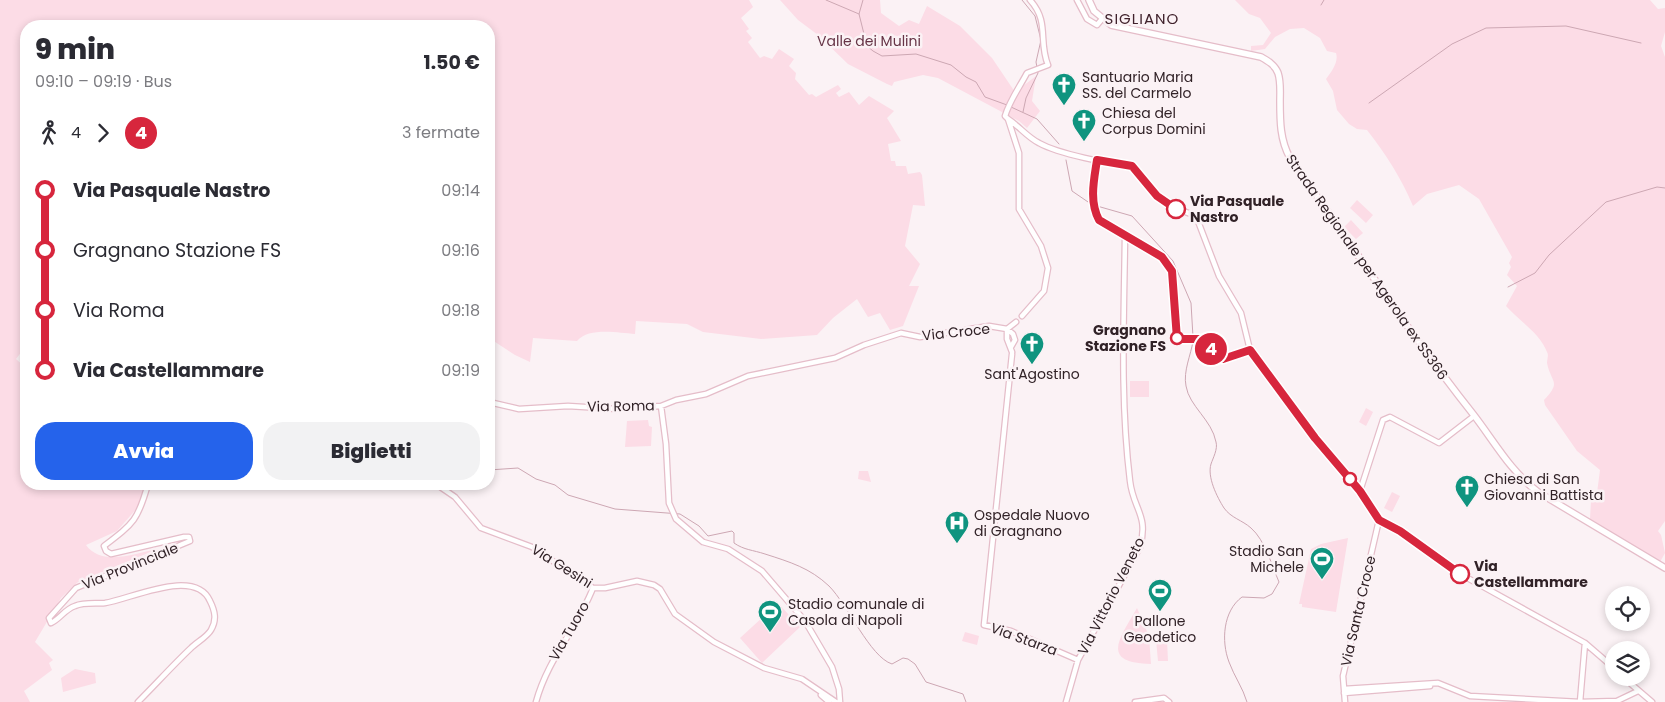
<!DOCTYPE html>
<html lang="it">
<meta charset="utf-8">
<style>
:root{--surface:#fff;--page:#f2f2f3;--text:#2b2b33;--muted:#7c7c81;--accent:#2563eb}
body{margin:0;font-family:Poppins,sans-serif;background:var(--page);color:var(--text);height:100vh;display:flex;flex-direction:column;font-size:19px;white-space:nowrap}
*{box-sizing:border-box;margin:0}
p{font-size:16px;color:var(--muted)}
.icon{flex:none;width:28px;height:28px;fill:none;stroke:currentColor;stroke-width:2;stroke-linecap:round;stroke-linejoin:round}
.map{position:relative;flex:1;overflow:hidden}
.sheet{position:absolute;left:20px;top:20px;width:475px;height:470px;display:flex;flex-direction:column;background:var(--surface);border-radius:20px;box-shadow:0 2px 8px #0003}
.sheet>*{flex:none}
.badge{padding:0 10px;border-radius:16px;font-size:18px;line-height:32px}
.fabs{position:absolute;left:1605px;top:586px;display:grid;gap:10px}
.fabs a{display:grid;place-items:center;width:45px;height:45px;border-radius:50%;background:var(--surface);box-shadow:0 2px 8px #0003;font-size:25px}
.map>.badge{position:absolute;translate:-50% -50%;box-shadow:0 0 0 2px #fff}
.legs{display:flex;align-items:center;gap:8px;height:55px;padding:0 15px;font-size:16px}
.legs p{margin-inline-start:auto}
.head{display:flex;align-items:center;justify-content:space-between;height:85px;padding:0 15px}
h1{font-size:28px;font-weight:800;line-height:38px}
.button{display:flex;gap:10px;margin-top:auto;padding:10px 15px}
.button a{flex:1;height:58px;border-radius:20px;background:var(--accent);color:#fff;font-size:20px;font-weight:800;line-height:58px;text-align:center}
.button a+a{background:var(--page);color:var(--text)}
ul{padding:0 15px;list-style:none}
li{display:flex;align-items:center;gap:18px;height:60px;font-size:19px}
li i{display:grid;place-items:center;width:8px;height:100%;margin:0 6px;background:currentColor}
li i::after{content:'';width:12px;height:12px;margin:-6px;border:4px solid;border-radius:50%;background:var(--surface)}
li p{margin-inline-start:auto}
li:first-child i{background:linear-gradient(#0000 50%,currentColor 0)}
li:last-child i{background:linear-gradient(currentColor 50%,#0000 0)}
.map>svg:first-child{display:block}
.green{fill:#fcdce6}
.lines{fill:none;stroke-linecap:round;stroke-linejoin:round}
.stream{stroke:#cda7b3;stroke-width:1}
.minor-casing{stroke:#e5bdc9;stroke-width:7}
.major-casing{stroke:#e5bdc9;stroke-width:8}
.minor{stroke:#fff;stroke-width:4.5}
.major{stroke:#fff;stroke-width:5.5}
.line-1-casing{stroke:#fff;stroke-width:11}
.line-1{stroke:#d7263d;stroke-width:8}
.stop-1-dot{fill:#fff;stroke:#d7263d;stroke-width:2.5}
.labels{text-anchor:middle;dominant-baseline:central;stroke-width:5;stroke-linejoin:round;paint-order:stroke}
.park-label{font-size:14px;fill:#663446;stroke:#fbf2f5}
.poi-label{font-size:14px;fill:#312227;stroke:#fbf2f5;text-anchor:start}
.stop-label{font-size:14px;font-weight:bold;fill:#312227;stroke:#fbf2f5;text-anchor:start}
.street-label{font-size:14px;fill:#312227;stroke:#fbf2f5}
.neighbourhood-label{font-size:15px;letter-spacing:1px;fill:#40222c;stroke:#fbf2f5}
</style>
<div class="map">
<svg width="1665" height="702" viewBox="0 0 1665 702">
<rect width="100%" height="100%" fill="#fbf2f5"/>
<path class="green" d="M0,0h749l4,7 -12,11 8,11 -3,2 6,7 -4,4 12,16 4,-2 8,3 7,-10 15,10 -5,7 7,7 -1,6 14,16 3,-1 4,3 22,-12 3,4 -5,4 3,4 10,-5 10,13 10,-9 25,15 -7,7 14,23 -13,3 3,17h4l1,5h10l2,8 12,-2 2,3 3,31 -12,-1 -8,41 15,18 -11,22h10l-16,40 -13,4 -10,-17 -12,4 -11,-18 -24,19 -16,17 -56,4 -58,-7 -16,-8 -51,-3 -1,13c-17,-1 -46,-7 -58,7l-44,-3 -3,24 -15,-7 -26,-17v-312h-463v320l-10,13 10,9v116h119l-7,23 -21,24 -31,14c16,22 49,8 72,4l-80,33 -17,16 -26,44 18,18 -4,3 3,7 -28,21 6,11h-30z
M780,0h100l1,13 18,13 10,-6 10,4 8,-18 33,20 32,32 25,37 6,-9 13,-10 -4,25 8,10 -13,17 -8,-7 -81,-43 -15,-3 -29,7 -2,4 -5,-2 -39,-20 -30,-29 -20,-15z
M1235,0h415l8,9 7,-1v24l-4,14 4,11v464l-7,10 3,4 4,18 -5,9 -70,-43 1,-18 6,-8 3,-23 -23,-19 -32,-46 -1,-5c18,-19 7,-17 3,-37 0,-4 2,-8 0,-11 -7,-19 -28,-31 -41,-46l11,-20 -10,-11 4,-8 -2,-4 3,-6 -33,-58 -20,-14 -32,9 -14,12c-11,-27 -28,-53 -46,-76l-10,-1 -8,-5 -12,-14 -4,-19 -7,-12c5,-7 13,-17 10,-26l-9,-2 -7,-13 -16,-10 -14,1 -15,8 -10,12 -14,2v-5l12,-1 8,-12 -11,-15 -11,-4z
M1357,200l16,15 -7,8 -16,-15z
M1351,220l12,13 -7,6 -12,-12z
M1130,381h19v16h-19z
M1366,408l7,4 -7,14 -7,-4z
M648,420l1,6 3,1 -1,19 -26,1 2,-26z
M859,471h9l3,11 -13,-3z
M1392,492l8,4 -8,16 -8,-4z
M1348,538l-12,74 -34,-5v-3h-3l12,-55 10,-5z
M778,603l22,24 -38,36 -22,-25z
M1137,608l12,28 2,28c-52,-1 -31,-26 -14,-56z
M965,632l14,4 -2,9 -15,-4z
M1156,640h11l1,21h-10z
M75,669l20,4 1,10 -33,9 -2,-14z"/>
<g class="lines">
<path class="stream" d="M826,0l33,14
M863,0l-4,14 8,32 6,5 9,5 34,-2 35,11 15,12 10,5 9,15 22,8
M1022,0l13,16 6,24 -5,22 2,11 -12,25 -3,14
M1321,5l3,-5
M1369,103l83,-59 34,-16 80,-2 75,17
M1011,107l26,12 22,25
M1066,160l6,31 19,13
M1097,206l35,10 41,45 18,42 2,34
M1508,287l27,-14 14,-18 57,-53 51,-15 8,1
M1193,341c-2,14 -10,30 -7,45 3,20 26,34 30,56 2,7 -3,16 -5,22 -4,13 6,33 13,44 7,10 18,12 27,20 14,12 21,38 28,54l-7,12 -8,4 -22,-1c-19,14 -21,44 -13,65 5,14 14,26 18,40
M489,470l29,-2 18,11 19,6 13,10 47,14 65,5 19,12 9,10 24,-5 2,2v10c10,7 19,7 31,11 25,8 45,14 64,32 19,19 41,71 63,78l11,-6 5,1 7,5 11,18 37,12 3,8"/>
<defs>
<path id="minor" d="M1077,0l10,19 10,6 5,-6
M1008,119c11,7 19,18 31,24 20,11 70,21 93,23 25,27 27,37 64,50l23,60 22,37 9,37 65,87 45,54 19,29 21,11 53,39 132,73 29,25
M1097,160c-3,19 -8,42 2,60l63,37 9,14 6,68h26l12,15 8,5 27,-9
M1022,316l22,-25 4,-23 -7,-22 -22,-37v-56l-11,-34 -3,-3c5,-16 14,-28 22,-43l21,-8c-10,-24 2,-43 -18,-65
M1011,347l4,-7 -2,-6 -6,-5v10l5,13
M1012,354l-28,271 27,6 67,29 -12,42
M489,402l30,7 49,-3 49,3 44,-3 15,-6 30,-6 42,-18 87,-18 29,-13 37,-12 19,4 69,-11 18,3 9,-7
M661,406l5,38 3,59 7,16 27,23 25,7 34,22 43,50 27,46 7,22 1,13
M436,484l19,13 26,31 51,19 61,41h12l32,-7 17,4 6,4 15,25 39,28 50,26 38,11 34,23
M1360,491l23,-71 7,-3 49,26 35,-27
M1078,660l62,-113c9,-32 -7,-38 -10,-66 -10,-81 -6,-164 -5,-245
M1624,678l28,24
M1344,689l94,-6 32,13 110,6 37,-1 21,-10
M1344,693l86,-7
M821,695l8,7
M138,702c18,-18 35,-37 53,-54 6,-6 16,-11 20,-18 6,-10 4,-19 -1,-29 -15,-34 -79,-2 -105,2 -9,1 -21,-1 -30,3 -10,3 -15,13 -24,17l-2,-5 27,-30 114,-47 -1,-4h-5l-73,17 -5,-3 -2,-5c30,-23 34,-26 44,-62
M536,702c12,-44 41,-73 57,-114
M1135,702l29,-4 5,4
M1345,702l-2,-26 36,-156
M1580,702l5,-59"/>
<path id="major" d="M1089,0l5,11 17,14 150,32c7,4 14,8 17,16 3,9 2,19 2,28 0,20 0,39 10,57 61,85 118,174 183,256 21,27 37,57 65,78l127,76"/>
</defs>
<use href="#minor" class="minor-casing"/>
<use href="#major" class="major-casing"/>
<use href="#minor" class="minor"/>
<use href="#major" class="major"/>
</g>
<g class="lines">
<defs>
<path id="line-1" d="M1176,209l-19,-13 -25,-30 -35,-6c-3,20 -8,41 2,60l63,37 10,14 5,68h26l12,15 8,5 27,-9 65,88 45,53 19,29 21,11 60,43"/>
</defs>
<use href="#line-1" class="line-1-casing"/>
<use href="#line-1" class="line-1"/>
</g>
<defs>
<symbol id="church-pin" viewBox="-11 -11 22 30"><path d="M0 17L-7.5 6A9.5 9.5 0 1 1 7.5 6Z" fill="#0f947f" stroke="#fbf2f5"/><path d="M-1.2-6h2.4v3.5h3.3v2.4h-3.3V6h-2.4V-.1h-3.3v-2.4h3.3Z" fill="#fff"/></symbol>
<symbol id="hospital-pin" viewBox="-11 -11 22 30"><path d="M0 17L-7.5 6A9.5 9.5 0 1 1 7.5 6Z" fill="#0f947f" stroke="#fbf2f5"/><path d="M-5-5h3v3.5h4V-5h3V5h-3V1.5h-4V5h-3Z" fill="#fff"/></symbol>
<symbol id="stadium-pin" viewBox="-11 -11 22 30"><path d="M0 17L-7.5 6A9.5 9.5 0 1 1 7.5 6Z" fill="#0f947f" stroke="#fbf2f5"/><path d="M0-5a6.5 5 0 1 0 0 10a6.5 5 0 1 0 0-10ZM-3.5-1.8h7v3.6h-7Z" fill="#fff"/></symbol>
</defs>
<g fill-rule="evenodd">
<use href="#church-pin" x="1050" y="71" width="28" height="38"/>
<use href="#church-pin" x="1070" y="107" width="28" height="38"/>
<use href="#church-pin" x="1018" y="330" width="28" height="38"/>
<use href="#church-pin" x="1453" y="473" width="28" height="38"/>
<use href="#hospital-pin" x="943" y="509" width="28" height="38"/>
<use href="#stadium-pin" x="1308" y="545" width="28" height="38"/>
<use href="#stadium-pin" x="1146" y="577" width="28" height="38"/>
<use href="#stadium-pin" x="756" y="598" width="28" height="38"/>
</g>
<g class="stop-1-dot">
<circle cx="1176" cy="209" r="9"/>
<circle cx="1177" cy="338" r="6"/>
<circle cx="1350" cy="479" r="6"/>
<circle cx="1460" cy="574" r="9"/>
</g>
<g class="labels">
<g class="park-label">
<text x="869" y="41">Valle dei Mulini</text>
</g>
<g class="poi-label">
<text x="1082" y="77">Santuario Maria<tspan x="1082" dy="16">SS. del Carmelo</tspan></text>
<text x="1102" y="113">Chiesa del<tspan x="1102" dy="16">Corpus Domini</tspan></text>
<text x="1032" y="374" text-anchor="middle">Sant'Agostino</text>
<text x="1484" y="479">Chiesa di San<tspan x="1484" dy="16">Giovanni Battista</tspan></text>
<text x="974" y="515">Ospedale Nuovo<tspan x="974" dy="16">di Gragnano</tspan></text>
<text x="1304" y="551" text-anchor="end">Stadio San<tspan x="1304" dy="16">Michele</tspan></text>
<text x="788" y="604">Stadio comunale di<tspan x="788" dy="16">Casola di Napoli</tspan></text>
<text x="1160" y="621" text-anchor="middle">Pallone<tspan x="1160" dy="16">Geodetico</tspan></text>
</g>
<g class="stop-label">
<text x="1190" y="201">Via Pasquale<tspan x="1190" dy="16">Nastro</tspan></text>
<text x="1166" y="330" text-anchor="end">Gragnano<tspan x="1166" dy="16">Stazione FS</tspan></text>
<text x="1474" y="566">Via<tspan x="1474" dy="16">Castellammare</tspan></text>
</g>
<g class="street-label">
<text transform="translate(1367 267) rotate(55)">Strada Regionale per Agerola ex SS366</text>
<text transform="translate(956 332) rotate(-6)">Via Croce</text>
<text transform="translate(621 406) rotate(-1)">Via Roma</text>
<text transform="translate(130 566) rotate(-22)">Via Provinciale</text>
<text transform="translate(562 566) rotate(32)">Via Gesini</text>
<text transform="translate(1111 596) rotate(-63)">Via Vittorio Veneto</text>
<text transform="translate(1358 611) rotate(-77)">Via Santa Croce</text>
<text transform="translate(569 631) rotate(-60)">Via Tuoro</text>
<text transform="translate(1024 639) rotate(20)">Via Starza</text>
</g>
<g class="neighbourhood-label">
<text x="1142" y="18">SIGLIANO</text>
</g>
</g>
</svg>
<div class="fabs">
<a><svg class="icon" aria-label="locate" viewBox="0 0 24 24"><circle cx="12" cy="12" r="6"/><path d="M12 2v4M12 18v4M2 12h4M18 12h4"/></svg></a>
<a><svg class="icon" aria-label="layers" viewBox="0 0 24 24"><path d="M12 4l9 5-9 5-9-5zM3 14l9 5 9-5"/></svg></a>
</div>
<b class="badge" style="left:1211px;top:349px;background:#d7263d;color:#fff">4</b>
<section class="sheet">
<div class="head"><div><h1>9 min</h1><p>09:10 – 09:19 · Bus</p></div><b>1.50 €</b></div>
<div class="legs"><svg class="icon" aria-label="walk" viewBox="0 0 24 24"><circle cx="13" cy="4" r="2"/><path d="M13 8l-2 6 4 7M11 14l-3 7M7 12l3-4h3l4 4"/></svg>4<svg class="icon" aria-label="forward" viewBox="0 0 24 24"><path d="M9 5l7 7-7 7"/></svg><b class="badge" style="background:#d7263d;color:#fff">4</b><p>3 fermate</p></div>
<ul>
<li><i style="color:#d7263d"></i><b>Via Pasquale Nastro</b><p>09:14</p></li>
<li><i style="color:#d7263d"></i><span>Gragnano Stazione FS</span><p>09:16</p></li>
<li><i style="color:#d7263d"></i><span>Via Roma</span><p>09:18</p></li>
<li><i style="color:#d7263d"></i><b>Via Castellammare</b><p>09:19</p></li>
</ul>
<div class="button"><a>Avvia</a><a>Biglietti</a></div>
</section>
</div>
